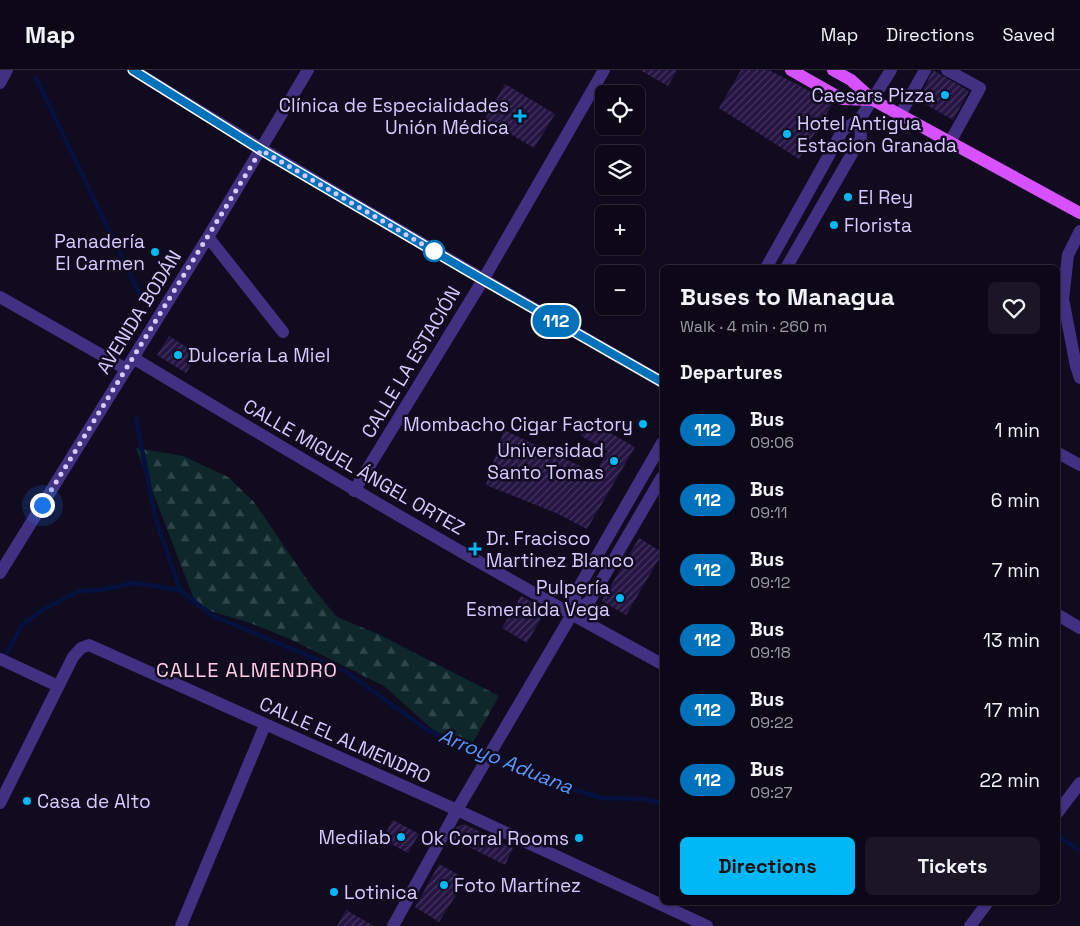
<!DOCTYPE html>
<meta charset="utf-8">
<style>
:root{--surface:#0d0818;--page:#1b1625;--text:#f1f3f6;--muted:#9a9aa2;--line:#2d2937;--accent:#00b8f5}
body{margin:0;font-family:"Space Grotesk",sans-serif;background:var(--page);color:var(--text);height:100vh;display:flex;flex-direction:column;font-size:19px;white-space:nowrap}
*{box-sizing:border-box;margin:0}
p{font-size:16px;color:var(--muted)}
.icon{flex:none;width:28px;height:28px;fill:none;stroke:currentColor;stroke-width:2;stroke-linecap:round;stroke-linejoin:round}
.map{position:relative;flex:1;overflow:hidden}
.side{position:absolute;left:660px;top:195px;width:400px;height:640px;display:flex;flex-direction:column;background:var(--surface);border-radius:8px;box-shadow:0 1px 4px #0004,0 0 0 1px var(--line)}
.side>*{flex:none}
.badge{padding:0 10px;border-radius:16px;font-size:18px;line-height:32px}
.controls{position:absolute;left:595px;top:15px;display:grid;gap:10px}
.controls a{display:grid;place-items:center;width:50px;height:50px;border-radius:8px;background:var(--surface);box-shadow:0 1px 4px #0004,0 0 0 1px var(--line);font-size:25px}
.you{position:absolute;width:25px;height:25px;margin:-12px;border:4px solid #fff;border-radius:50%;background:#1a73e8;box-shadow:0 0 0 8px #1a73e833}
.map>.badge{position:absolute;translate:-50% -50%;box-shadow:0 0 0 2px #fff}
h2{padding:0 20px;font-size:19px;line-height:45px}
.round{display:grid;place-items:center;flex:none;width:52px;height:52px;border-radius:8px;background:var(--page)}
.summary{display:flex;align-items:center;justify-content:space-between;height:85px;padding:0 20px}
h1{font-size:24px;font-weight:700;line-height:38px}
.button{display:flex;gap:10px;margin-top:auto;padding:10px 20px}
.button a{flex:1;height:58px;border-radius:8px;background:var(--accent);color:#111;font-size:20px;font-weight:700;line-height:58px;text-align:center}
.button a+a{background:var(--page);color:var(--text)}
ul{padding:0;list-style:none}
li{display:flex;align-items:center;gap:15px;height:70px;padding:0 20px}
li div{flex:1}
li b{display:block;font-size:19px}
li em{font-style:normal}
li .badge{min-width:55px;font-weight:700;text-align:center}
header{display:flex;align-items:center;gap:30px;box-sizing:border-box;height:70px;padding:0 25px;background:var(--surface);border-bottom:1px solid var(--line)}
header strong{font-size:24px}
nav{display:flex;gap:28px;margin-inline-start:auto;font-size:18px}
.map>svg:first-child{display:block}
.forest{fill:url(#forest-firs)}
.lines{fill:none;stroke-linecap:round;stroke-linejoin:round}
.stream{stroke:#05113f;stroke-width:4.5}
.building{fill:url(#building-hatch)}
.minor{stroke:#413183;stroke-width:12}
.major{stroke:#d851ff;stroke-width:12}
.line-casing{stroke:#fff;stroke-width:11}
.line{stroke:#0072bc;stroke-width:8}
.walk{stroke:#d8caff;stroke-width:5;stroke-dasharray:0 9}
.poi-dot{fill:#00b8f5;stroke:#110b20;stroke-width:2}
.stop-dot{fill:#fff;stroke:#0072bc;stroke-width:2.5}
.labels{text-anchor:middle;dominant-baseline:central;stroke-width:5;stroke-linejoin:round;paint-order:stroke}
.poi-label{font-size:19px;fill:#d8caff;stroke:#110b20;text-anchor:end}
.street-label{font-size:19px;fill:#d8caff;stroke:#110b20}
.neighbourhood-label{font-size:20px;letter-spacing:1px;fill:#ffcce5;stroke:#110b20}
.water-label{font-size:20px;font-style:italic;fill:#5899ff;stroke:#110b20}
</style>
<header>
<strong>Map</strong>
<nav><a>Map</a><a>Directions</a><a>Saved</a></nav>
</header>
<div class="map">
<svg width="1080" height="856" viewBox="0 0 1080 856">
<defs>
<pattern id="forest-firs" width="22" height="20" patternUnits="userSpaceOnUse" patternTransform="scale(1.25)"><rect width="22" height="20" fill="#0d272a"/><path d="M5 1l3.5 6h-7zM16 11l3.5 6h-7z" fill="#30454a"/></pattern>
<pattern id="building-hatch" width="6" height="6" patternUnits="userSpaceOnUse" patternTransform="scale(1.25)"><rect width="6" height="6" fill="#251543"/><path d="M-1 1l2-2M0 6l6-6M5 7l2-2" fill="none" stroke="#44365f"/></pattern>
</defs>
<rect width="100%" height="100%" fill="#110b20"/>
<path class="forest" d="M136,378l47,8 45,21 26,25 58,85 25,30 43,18 119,61 -31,55 -37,-23 -47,-42 -92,-46 -42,-17 -53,-16z"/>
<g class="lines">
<path class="stream" d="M36,8l106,221
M136,348l19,98 25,74
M4,588l18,-33 22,-16 35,-18 21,-1 34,-7 46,7 33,26 132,55 81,58 41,20 87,34 47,15 42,1 19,4
M1058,766l22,15"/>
</g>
<path class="building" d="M640,0h37l-9,16z
M741,0h28l64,33 -34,56 -80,-51z
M933,0l36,21 -16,29 -35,-20z
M505,14l50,30 -21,34 -49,-29z
M169,266l29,18 -12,19 -29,-18z
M589,351l46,26 -48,82 -31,-16 -70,-28 18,-55 91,43 13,-22 -27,-15z
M639,468l23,14v2l-36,61 -24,-14z
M521,526l19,11 3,8 -16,28 -25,-15z
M393,750l26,14 -11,19 -26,-14z
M464,754l49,24 -8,17 -54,-27 6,-11z
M439,794l27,15 -27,43 -24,-15z
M346,840l28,16h-37z"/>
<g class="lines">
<path class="minor" d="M133,0c174,108 351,210 529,312
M947,0l33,18 -30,54
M0,13l7,-13
M900,45l25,-45
M1080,161l-12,24 -5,44 13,67 4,12
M208,167l75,95
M766,198l77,-138 17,-11 31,-49
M786,198l75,-130 -1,-19
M0,227l126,72
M133,288c175,105 350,209 529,306
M1058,383l22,12
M354,421l129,-211 121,-210
M0,503l208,-336 100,-167
M575,539l14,-7 73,-125
M1058,545l22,13
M0,589l58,27
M0,733l73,-146 8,-9 8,-3 368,165 250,116
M1058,742l22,-29
M181,856l84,-201
M393,856l64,-116 118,-201v-15l87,-151
M970,856l18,-24"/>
<path class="major" d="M791,0l51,29 31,1
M833,0l18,10 22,20 207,113"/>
</g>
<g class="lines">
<defs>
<path id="line" d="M133,0l128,80 205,120 196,112"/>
</defs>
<use href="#line" class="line-casing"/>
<use href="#line" class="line"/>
<path class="walk" d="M42,435l219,-355 173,101"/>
</g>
<g class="poi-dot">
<circle cx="945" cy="25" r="5"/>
<path d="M517.5 38.5h5v5h5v5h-5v5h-5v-5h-5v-5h5z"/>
<circle cx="787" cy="64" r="5"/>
<circle cx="848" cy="127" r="5"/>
<circle cx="834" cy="155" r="5"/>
<circle cx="155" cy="182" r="5"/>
<circle cx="178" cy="285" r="5"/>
<circle cx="643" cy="354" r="5"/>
<circle cx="614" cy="391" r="5"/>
<path d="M472.5 471.5h5v5h5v5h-5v5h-5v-5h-5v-5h5z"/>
<circle cx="620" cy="528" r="5"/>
<circle cx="27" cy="731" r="5"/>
<circle cx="401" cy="767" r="5"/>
<circle cx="579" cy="768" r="5"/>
<circle cx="444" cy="815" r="5"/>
<circle cx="334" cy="822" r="5"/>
</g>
<circle class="stop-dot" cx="434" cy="181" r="10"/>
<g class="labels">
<g class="poi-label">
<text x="935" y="25">Caesars Pizza</text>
<text x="509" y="35">Clínica de Especialidades<tspan x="509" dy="22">Unión Médica</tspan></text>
<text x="797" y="53" text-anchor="start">Hotel Antigua<tspan x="797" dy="22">Estacion Granada</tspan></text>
<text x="858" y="127" text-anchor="start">El Rey</text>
<text x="844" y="155" text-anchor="start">Florista</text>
<text x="145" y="171">Panadería<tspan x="145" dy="22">El Carmen</tspan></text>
<text x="188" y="285" text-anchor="start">Dulcería La Miel</text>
<text x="633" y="354">Mombacho Cigar Factory</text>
<text x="604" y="380">Universidad<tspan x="604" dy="22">Santo Tomas</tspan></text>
<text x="486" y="468" text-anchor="start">Dr. Fracisco<tspan x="486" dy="22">Martinez Blanco</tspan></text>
<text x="610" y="517">Pulpería<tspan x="610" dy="22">Esmeralda Vega</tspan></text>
<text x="37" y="731" text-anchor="start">Casa de Alto</text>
<text x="391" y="767">Medilab</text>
<text x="569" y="768">Ok Corral Rooms</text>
<text x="454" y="815" text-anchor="start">Foto Martínez</text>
<text x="344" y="822" text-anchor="start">Lotinica</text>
</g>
<g class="street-label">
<text transform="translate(139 242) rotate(-58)">AVENIDA BODÁN</text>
<text transform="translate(411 292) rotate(-59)">CALLE LA ESTACIÓN</text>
<text transform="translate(354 397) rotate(30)">CALLE MIGUEL ÁNGEL ORTEZ</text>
<text transform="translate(345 670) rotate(24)">CALLE EL ALMENDRO</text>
</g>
<g class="neighbourhood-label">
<text x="247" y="600">CALLE ALMENDRO</text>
</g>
<g class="water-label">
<text transform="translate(506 691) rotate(22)">Arroyo Aduana</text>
</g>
</g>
</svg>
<div class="controls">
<a><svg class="icon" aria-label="locate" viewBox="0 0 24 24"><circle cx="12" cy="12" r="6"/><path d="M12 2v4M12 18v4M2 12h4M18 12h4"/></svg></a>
<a><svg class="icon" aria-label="layers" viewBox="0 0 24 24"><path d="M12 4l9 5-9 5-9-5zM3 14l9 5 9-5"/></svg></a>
<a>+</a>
<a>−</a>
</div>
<div class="you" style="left:42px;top:435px"></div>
<b class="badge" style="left:556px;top:251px;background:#0072bc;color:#fff">112</b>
<section class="side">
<div class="summary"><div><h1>Buses to Managua</h1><p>Walk · 4 min · 260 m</p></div><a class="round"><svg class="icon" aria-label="heart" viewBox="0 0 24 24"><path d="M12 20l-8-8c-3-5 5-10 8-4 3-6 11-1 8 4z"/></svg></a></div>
<h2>Departures</h2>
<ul>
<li><span class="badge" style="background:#0072bc;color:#fff">112</span><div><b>Bus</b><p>09:06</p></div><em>1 min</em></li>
<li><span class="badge" style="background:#0072bc;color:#fff">112</span><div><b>Bus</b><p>09:11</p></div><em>6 min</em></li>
<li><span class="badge" style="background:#0072bc;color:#fff">112</span><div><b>Bus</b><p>09:12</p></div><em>7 min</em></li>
<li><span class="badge" style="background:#0072bc;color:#fff">112</span><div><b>Bus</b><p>09:18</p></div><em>13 min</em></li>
<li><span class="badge" style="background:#0072bc;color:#fff">112</span><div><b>Bus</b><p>09:22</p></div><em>17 min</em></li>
<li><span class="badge" style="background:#0072bc;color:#fff">112</span><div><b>Bus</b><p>09:27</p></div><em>22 min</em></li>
</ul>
<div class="button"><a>Directions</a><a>Tickets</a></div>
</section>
</div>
